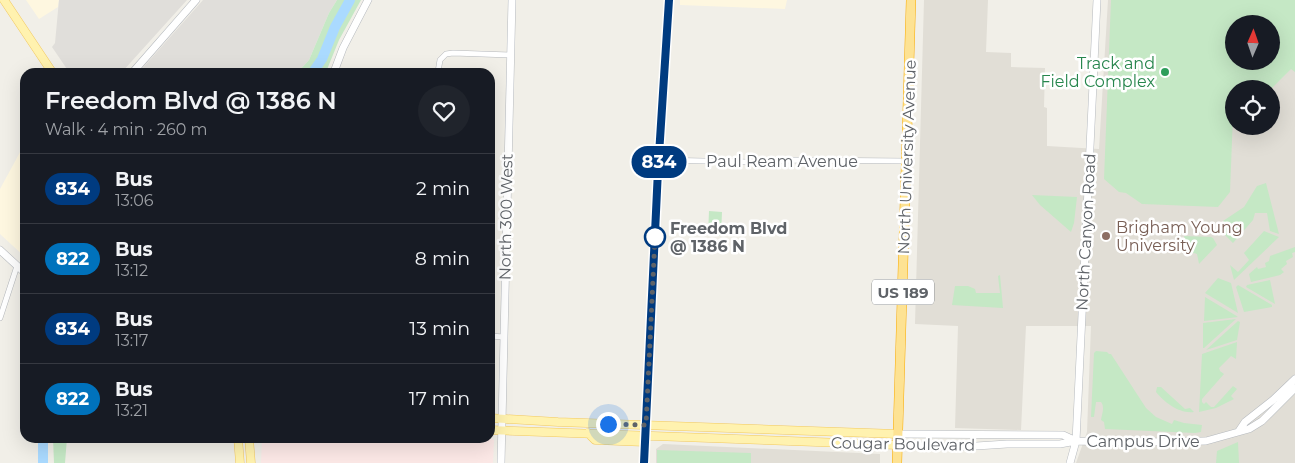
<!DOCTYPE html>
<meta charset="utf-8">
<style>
:root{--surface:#171b24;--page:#20242c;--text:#f1f3f6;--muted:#9ea1a6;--line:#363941}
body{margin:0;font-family:Montserrat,sans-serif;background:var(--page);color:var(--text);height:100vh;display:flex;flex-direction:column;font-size:19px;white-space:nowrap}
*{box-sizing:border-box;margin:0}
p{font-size:16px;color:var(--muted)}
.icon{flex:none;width:28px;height:28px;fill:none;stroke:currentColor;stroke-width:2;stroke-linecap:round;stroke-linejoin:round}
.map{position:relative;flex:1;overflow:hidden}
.panel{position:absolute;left:20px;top:68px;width:475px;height:375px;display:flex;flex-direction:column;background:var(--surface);border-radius:15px;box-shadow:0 5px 20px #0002}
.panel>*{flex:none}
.badge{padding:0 10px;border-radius:16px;font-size:18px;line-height:32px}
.needle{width:32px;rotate:2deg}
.fabs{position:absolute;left:1225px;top:15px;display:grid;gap:10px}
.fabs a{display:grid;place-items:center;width:55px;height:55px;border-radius:50%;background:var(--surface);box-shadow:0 5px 20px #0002;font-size:25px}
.you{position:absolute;width:25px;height:25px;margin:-12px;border:4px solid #fff;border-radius:50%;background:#1a73e8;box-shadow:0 0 0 8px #1a73e833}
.map>.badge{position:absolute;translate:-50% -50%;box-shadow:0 0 0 2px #fff}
.round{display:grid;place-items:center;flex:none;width:52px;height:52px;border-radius:26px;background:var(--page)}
.head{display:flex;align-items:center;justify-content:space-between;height:85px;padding:0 25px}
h1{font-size:24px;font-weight:600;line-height:38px}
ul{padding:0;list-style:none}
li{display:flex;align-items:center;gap:15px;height:70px;padding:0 25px;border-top:1px solid var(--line)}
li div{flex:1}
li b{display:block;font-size:19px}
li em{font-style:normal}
li .badge{min-width:55px;font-weight:700;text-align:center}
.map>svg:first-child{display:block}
.commercial{fill:#fef7e0}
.industrial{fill:#e0deda}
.education{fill:#e1ded6;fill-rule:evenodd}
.medical{fill:#fce8e6}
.green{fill:#c5e8c5;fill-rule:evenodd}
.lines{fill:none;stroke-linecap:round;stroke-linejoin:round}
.river{stroke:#aadaff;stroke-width:10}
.street-casing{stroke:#b5b8bc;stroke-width:6}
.secondary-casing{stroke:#b6babf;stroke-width:8}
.primary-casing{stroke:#f2c960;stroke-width:9}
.highway-casing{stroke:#f9ab00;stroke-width:10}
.street{stroke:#fff;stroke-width:5}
.secondary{stroke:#fff;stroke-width:7}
.primary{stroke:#fff2af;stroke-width:8}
.highway{stroke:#fde293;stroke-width:9}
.line-casing{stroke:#fff;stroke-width:11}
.line{stroke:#003b80;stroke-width:8}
.walk{stroke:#5f6368;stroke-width:5;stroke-dasharray:0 9}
.leisure-dot{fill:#2e9e5b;stroke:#fff;stroke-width:2}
.education-dot{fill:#8d6e63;stroke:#fff;stroke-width:2}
.stop-dot{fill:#fff;stroke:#003b80;stroke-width:2.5}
.labels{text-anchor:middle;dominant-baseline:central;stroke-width:5;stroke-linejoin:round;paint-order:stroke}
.shield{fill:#fff;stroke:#8f9295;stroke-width:1}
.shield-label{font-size:15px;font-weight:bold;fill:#5f6368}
.leisure-label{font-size:16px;fill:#27864d;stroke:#fff;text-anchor:end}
.street-label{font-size:16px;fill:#5f6368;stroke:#fff}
.education-label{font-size:16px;fill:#785e54;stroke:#fff;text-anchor:start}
.stop-label{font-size:16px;font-weight:bold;fill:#5f6368;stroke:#fff;text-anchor:start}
</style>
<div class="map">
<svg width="1295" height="463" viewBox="0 0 1295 463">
<rect width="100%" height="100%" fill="#f1efe8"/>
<path class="commercial" d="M26,0h33l-1,7 -19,12z
M680,0h107l-2,9 -105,-4z
M25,143v114l-25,-23v-45z"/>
<path class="industrial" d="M59,0h128l-65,72h-53l-17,-25 3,-4z
M203,0h134l-8,13 -20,47 -11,12h-159z"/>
<path class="education" d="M924,0h64l-2,52 25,1v14l34,1 -1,39 3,1v38l52,3 9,-149h187v463h-219l11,-31 4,-106h-65l-5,104 -66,-2 3,-102 -43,-2zM1234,24h37v37h-37zM1234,89h37v37h-37z
M663,444l217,10v9h-224v-14z"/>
<path class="medical" d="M262,438h228l4,2 -1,23h-232z"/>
<path class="green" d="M337,0h24l-22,40 -13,32h-28l11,-12 20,-47z
M1111,0h184v72l-4,-3 -20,20h-37l-4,103 -12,15 -76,-3 -16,-11 -7,-1 -15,-13zM1234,24h37v37h-37z
M1266,183l13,51 -9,-3 -3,-18h-12l-2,7 -20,23 -11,-11 1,-11 21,-14 13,-21z
M1032,195l45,2 -3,26 -3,9 -31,-27z
M709,211l13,1 -1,24 -13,-1z
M1264,231l15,6 -45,43 -4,-15 8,7 11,-12 -5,-7z
M1184,236l27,1 2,1 4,7 -18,19 -2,-10 -3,-1 -7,2z
M1295,247v5l-3,1 1,4 -7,4 1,3 -6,5 3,3 -4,3 -29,7 -2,-8 8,-7 1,2 8,-2 -1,-4 4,-2 1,-5z
M1000,275l3,33 -51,-3 3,-19h13l7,3 1,4h24l-2,-17z
M1218,278l13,5 7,30 -33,-20z
M1270,280l5,24 -29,-17 1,-2z
M1238,285l34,20v2l-28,5 -8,-25z
M1205,297l30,18 3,2 -34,4z
M1236,319l-32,29h-1v-25z
M1238,321l2,1 -3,18 -31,10z
M1237,342l-1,17 -5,-3 -12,12 1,3 4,3 -22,25v3l2,2 2,-2 5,5h3l19,-21 4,3 -6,7 3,3 -18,9 -17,4 3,-58z
M1096,351l11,1 2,2h2l35,54 10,9 16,7 2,-4 10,3 18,2 -1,7 -6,1 -90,-4 -1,-7 -3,-2c1,-6 4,-13 0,-18h-5l-2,15h-3l3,-64z
M1157,387h4l24,22 5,-1 4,4c-15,2 -30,-10 -38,-20z
M53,438h14l-2,25h-11z
M1238,442l1,21h-23l1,-12z
M657,450l94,3v10h-94z"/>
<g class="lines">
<path class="river" d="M313,72l9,-13 13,-32 15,-27
M43,463v-25"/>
<defs>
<path id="street" d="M438,72l2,-12 6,-6 7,-1 57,2
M659,160l89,2 45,-2 113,1
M0,318l17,-52
M490,336l14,1"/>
<path id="secondary" d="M133,72l63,-72
M334,72l9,-24 25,-48
M0,250l25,23
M1239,431l6,-9 28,-22 22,-21
M898,434l165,1 13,6
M897,445l64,2 46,-3h53l16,-3 94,1 36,-1 43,-12 13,-8 33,-33
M501,463l11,-463
M644,463l14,-283 11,-180
M1070,463l6,-22 21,-441"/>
<path id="primary" d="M4,0l48,72
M490,418l68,4 340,12
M490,430l407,15
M588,433l7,7 50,2
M238,438l2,25
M249,438l2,25"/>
<path id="highway" d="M897,463l14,-463"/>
</defs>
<use href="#street" class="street-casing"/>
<use href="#secondary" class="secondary-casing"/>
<use href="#primary" class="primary-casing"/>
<use href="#highway" class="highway-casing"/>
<use href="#street" class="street"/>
<use href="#secondary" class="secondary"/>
<use href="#primary" class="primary"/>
<use href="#highway" class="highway"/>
</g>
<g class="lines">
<defs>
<path id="line" d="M644,463l14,-293 11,-170"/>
</defs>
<use href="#line" class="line-casing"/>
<use href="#line" class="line"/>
<path class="walk" d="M608,424l38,1 9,-188"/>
</g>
<circle class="leisure-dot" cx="1165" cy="72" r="5"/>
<circle class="education-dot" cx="1106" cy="236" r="5"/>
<circle class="stop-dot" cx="655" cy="237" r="10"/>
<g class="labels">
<rect class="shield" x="872" y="279.5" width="62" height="25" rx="4"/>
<g class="shield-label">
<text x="903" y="292">US 189</text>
</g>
<g class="leisure-label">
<text x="1155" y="63">Track and<tspan x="1155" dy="18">Field Complex</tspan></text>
</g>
<g class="street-label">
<text transform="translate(907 157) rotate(-88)">North University Avenue</text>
<text x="782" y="161">Paul Ream Avenue</text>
<text transform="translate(506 217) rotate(-89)">North 300 West</text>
<text transform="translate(1086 232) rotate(-87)">North Canyon Road</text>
<text x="1143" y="441">Campus Drive</text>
<text transform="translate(903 444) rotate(1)">Cougar Boulevard</text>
</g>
<g class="education-label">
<text x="1116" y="227">Brigham Young<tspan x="1116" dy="18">University</tspan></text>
</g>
<g class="stop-label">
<text x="670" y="228">Freedom Blvd<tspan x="670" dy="18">@ 1386 N</tspan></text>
</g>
</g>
</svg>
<div class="fabs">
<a><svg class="needle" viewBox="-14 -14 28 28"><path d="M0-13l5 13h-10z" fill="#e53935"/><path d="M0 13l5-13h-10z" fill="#9ea1a6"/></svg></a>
<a><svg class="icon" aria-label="locate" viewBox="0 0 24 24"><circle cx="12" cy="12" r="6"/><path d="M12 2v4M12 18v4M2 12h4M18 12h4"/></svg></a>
</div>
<div class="you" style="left:608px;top:424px"></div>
<b class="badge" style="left:659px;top:162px;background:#003b80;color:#fff">834</b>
<section class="panel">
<div class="head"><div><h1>Freedom Blvd @ 1386 N</h1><p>Walk · 4 min · 260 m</p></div><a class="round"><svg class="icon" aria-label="heart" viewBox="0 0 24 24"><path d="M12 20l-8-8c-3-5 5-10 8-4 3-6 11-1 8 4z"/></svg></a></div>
<ul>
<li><span class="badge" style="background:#003b80;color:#fff">834</span><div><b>Bus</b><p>13:06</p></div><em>2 min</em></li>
<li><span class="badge" style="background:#0072bc;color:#fff">822</span><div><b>Bus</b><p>13:12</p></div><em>8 min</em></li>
<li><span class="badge" style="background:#003b80;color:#fff">834</span><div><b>Bus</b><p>13:17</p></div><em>13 min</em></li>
<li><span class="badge" style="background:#0072bc;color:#fff">822</span><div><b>Bus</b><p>13:21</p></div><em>17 min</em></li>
</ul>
</section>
</div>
